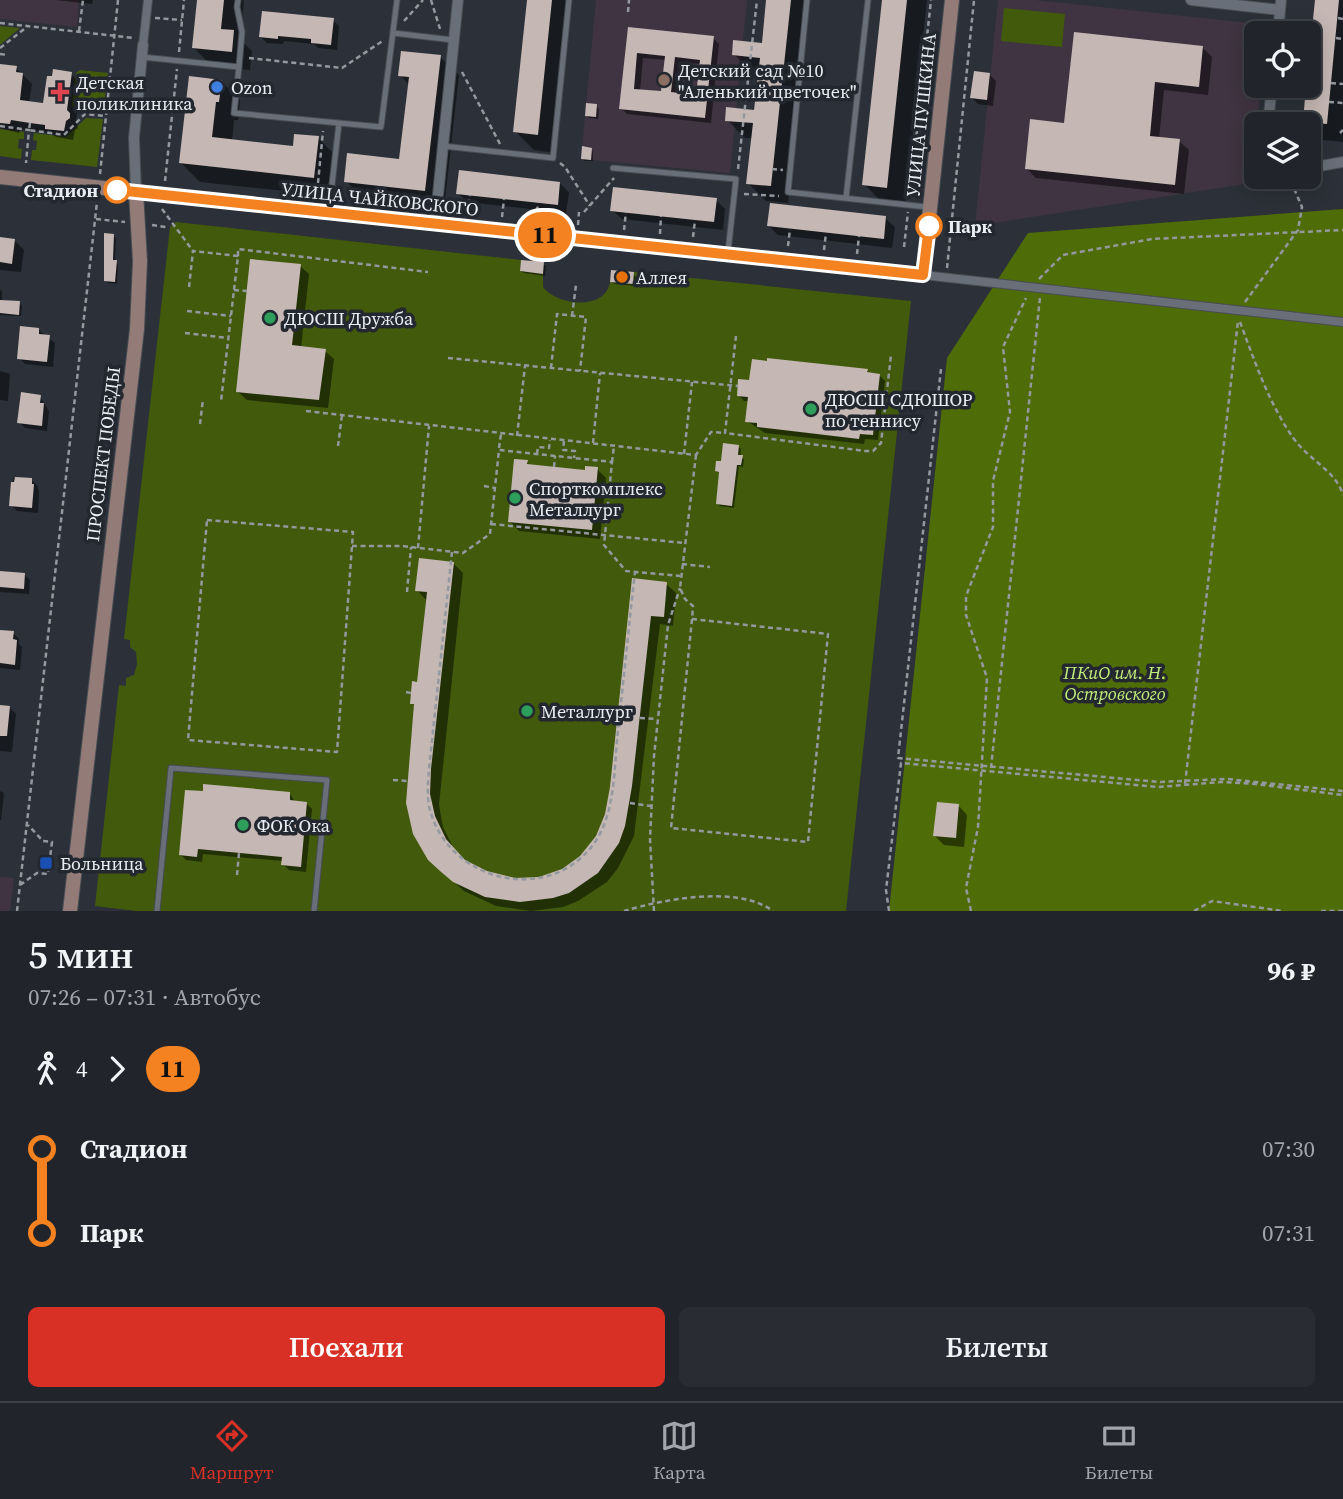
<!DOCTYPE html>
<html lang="ru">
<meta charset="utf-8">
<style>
:root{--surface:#21252b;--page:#292d33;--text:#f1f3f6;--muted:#a2a5a9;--line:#3e4247;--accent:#d93025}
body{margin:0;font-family:"Source Serif 4",serif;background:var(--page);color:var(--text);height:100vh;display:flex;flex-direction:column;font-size:26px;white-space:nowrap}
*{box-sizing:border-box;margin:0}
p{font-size:23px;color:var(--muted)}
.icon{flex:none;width:38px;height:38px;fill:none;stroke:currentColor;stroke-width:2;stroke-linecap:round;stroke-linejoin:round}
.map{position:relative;height:911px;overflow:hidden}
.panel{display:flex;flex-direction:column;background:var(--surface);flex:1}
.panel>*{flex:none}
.badge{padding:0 14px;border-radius:23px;font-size:24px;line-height:46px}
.fabs{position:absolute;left:1244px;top:21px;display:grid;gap:14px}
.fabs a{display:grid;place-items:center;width:77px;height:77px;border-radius:10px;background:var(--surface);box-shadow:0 4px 18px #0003,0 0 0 2px var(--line);font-size:35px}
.map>.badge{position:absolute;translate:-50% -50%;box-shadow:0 0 0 4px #fff}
.legs{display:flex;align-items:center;gap:10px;height:77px;padding:0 28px;font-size:23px}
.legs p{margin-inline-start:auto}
.overview{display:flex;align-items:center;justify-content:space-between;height:119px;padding:0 28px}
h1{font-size:38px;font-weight:600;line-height:52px}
.action{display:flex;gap:14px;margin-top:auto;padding:14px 28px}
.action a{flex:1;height:80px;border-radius:10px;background:var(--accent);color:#fff;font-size:28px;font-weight:600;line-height:80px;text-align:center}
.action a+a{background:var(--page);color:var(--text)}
ul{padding:0 28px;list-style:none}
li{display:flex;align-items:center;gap:24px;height:84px;font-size:26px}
li i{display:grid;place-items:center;width:10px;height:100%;margin:0 9px;background:currentColor}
li i::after{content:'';width:18px;height:18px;margin:-9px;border:5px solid;border-radius:50%;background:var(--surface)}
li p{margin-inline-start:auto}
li:first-child i{background:linear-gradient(#0000 50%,currentColor 0)}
li:last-child i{background:linear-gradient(currentColor 50%,#0000 0)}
.menu{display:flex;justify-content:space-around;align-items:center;height:98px;border-top:2px solid var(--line);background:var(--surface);font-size:19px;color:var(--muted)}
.menu a{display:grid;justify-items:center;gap:4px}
.menu .on{color:var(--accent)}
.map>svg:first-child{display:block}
.education{fill:#403442}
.green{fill:#415a0c}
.forest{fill:#4e6c07}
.shadow{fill:#0007;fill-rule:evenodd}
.building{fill:#c5b7b4;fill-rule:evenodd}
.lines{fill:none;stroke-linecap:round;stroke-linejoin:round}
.service-casing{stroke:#484c53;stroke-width:7}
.pedestrian-casing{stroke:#484c53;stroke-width:10}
.minor-casing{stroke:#484c53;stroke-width:12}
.secondary-casing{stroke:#484c53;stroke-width:16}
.path{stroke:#94989f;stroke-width:2.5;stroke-dasharray:5 3.5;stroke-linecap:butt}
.service{stroke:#696f78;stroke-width:5}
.pedestrian{stroke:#696f78;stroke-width:8}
.minor{stroke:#696f78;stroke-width:10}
.secondary{stroke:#937c78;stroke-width:14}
.line-1-casing{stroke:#fff;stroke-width:16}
.line-1{stroke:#f58220;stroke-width:10}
.education-dot{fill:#8d6e63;stroke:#23272f;stroke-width:2.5}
.shop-dot{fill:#3f7fe0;stroke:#23272f;stroke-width:2.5}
.health-dot{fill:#e0444e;stroke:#23272f;stroke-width:2.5}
.stop-1-dot{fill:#fff;stroke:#f58220;stroke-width:3.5}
.food-dot{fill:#e8710a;stroke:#23272f;stroke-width:2.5}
.leisure-dot{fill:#2e9e5b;stroke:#23272f;stroke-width:2.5}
.transit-dot{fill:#1a4fb4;stroke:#23272f;stroke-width:2.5}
.labels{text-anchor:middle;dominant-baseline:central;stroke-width:7;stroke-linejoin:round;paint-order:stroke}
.poi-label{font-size:18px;fill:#eaedf3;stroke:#23272f;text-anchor:start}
.street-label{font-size:18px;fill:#eaedf3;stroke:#23272f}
.stop-label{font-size:18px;font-weight:bold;fill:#eaedf3;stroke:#23272f;text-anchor:end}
.park-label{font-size:18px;font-style:italic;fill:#c2ee7a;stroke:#23272f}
</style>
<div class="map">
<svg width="1343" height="911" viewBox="0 0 1343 911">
<rect width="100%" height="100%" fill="#2c3139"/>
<path class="education" d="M0,0h79l-2,27 -77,-8z
M596,0h151l-17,173 -149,-14z
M998,0h37l233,25 -1,8h-11v53h5l-10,97 -276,43z
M0,877l14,1 -4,33h-10z"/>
<path class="green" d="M1004,8l61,6 -3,33 -61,-6z
M0,26l20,2 -20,17z
M80,70l28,3 -5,39 -27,-3 -4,-4 4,-32z
M86,118l17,1 -6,48 -66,-7 1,-10h4l1,-9 -4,-1 1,-7 32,4z
M0,129l24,3v7h-5l-1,9 4,1 -1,10 -21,-3z
M176,222l345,38 -1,11 23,3v13c13,18 62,25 67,-5l23,2 1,-12 277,29 -65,610h-710l-41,-5 24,-221 7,1v-8l8,-3 3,-11 -1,-12 -6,-5v-7l-6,-1 46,-412z"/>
<path class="forest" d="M1343,209v702h-454l58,-553 81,-125z"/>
<path class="shadow" d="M55,0h38l-1,4z
M199,0h45l-4,39 12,12 -2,19 -37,-3 -19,-19z
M529,0h43l-16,153 -22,-3 -19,-19z
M768,0h42l-22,203 -22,-2 -18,-18 5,-45h-8l-18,-18 29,-8 4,-39 -9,-1 -17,-18 29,-9z
M884,0h43l-22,206 -22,-3 -19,-19z
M1316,0h27v142l-20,-2 -19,-19z
M333,20l6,6 -2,24 -19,-2 -4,-4 -30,-3 -1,3 -16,-1 -6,-6z
M629,29l84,9 6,6 -8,79 -84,-9 -6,-6zM643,58l23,2 -3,33 -23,-2zM680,62l21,2 -3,33 -21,-2z
M1202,47l10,10 -4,38 -44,-5 -5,49 20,2 10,9 -5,44 -148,-16 -10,-10 40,-43z
M440,57l19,18 -15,134 -79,-9 -19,-19 55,-20 8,-76 -9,-10z
M0,66l16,2 16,16 -3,19 16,2 9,-27 17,-4 9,9 -4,38 2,7 -3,2 -2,10 -17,-3 -4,-4 -32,-4 -1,4 -19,-5z
M990,75l6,6 -3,25 -15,-2 -6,-6z
M221,81l19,19 -2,20h-4l-2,21 62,7 24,-10 19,19 -4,39 -133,-14 -19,-19z
M596,106l3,3 -1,10 -9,-1 -3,-3z
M591,149l2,3v9h-8l-3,-3z
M560,183l9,10 -3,20 -99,-11 -9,-9z
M716,200l9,9 -2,21 -101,-11 -10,-9z
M885,218l10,9 -3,21 -114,-13 -9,-9z
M113,236l3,2 -1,24 3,3 -1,19 -9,-1 -2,-3z
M0,239l14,1 10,10 -3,22 -21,-2z
M543,264l3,2 -1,10 -21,-3 -3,-2z
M300,266l9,8 -8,74 24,3 9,8 -6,49 -81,-8 -9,-8z
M633,274l3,3 -1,9 -21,-2 -2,-3z
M0,289l2,3v10l17,1 3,3 -1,10 -21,-1z
M39,330l16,13 -2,24 -28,-3 -6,-6z
M0,371l10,3 -2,27 -8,-1z
M867,371l4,3 8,1 6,6 -7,59 -13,-1 -1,5 -99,-11 -18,-12 2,-20h-5l-6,-6z
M40,397l9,14 -2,20 -22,-3 -6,-6z
M738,446l3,3 -1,8 4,2 -1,8 -4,-1 -5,42 -14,-2 -2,-2 1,-31 -2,-2z
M527,462l5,5 54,5 11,-3 9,9 -6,61 -81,-8 -9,-10z
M13,478l18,2 6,5 2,7 -1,21 -21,-2 -6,-6z
M454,564l9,9 -24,232 4,22 12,24 11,11 21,11 28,7 25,-2 23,-8 18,-13 17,-20 8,-22 5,-28 22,-207 33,4 10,9 -3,33 -13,-2 -26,212 -16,32 -11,14 -29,19 -15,6 -32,4 -35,-5 -32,-15 -24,-22 -24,-162 -4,-4 6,-19 8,-84 -9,-10z
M0,573l24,2 6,5 -1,14 -29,-2z
M0,632l13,1 6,6v5l3,3 -2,23 -20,-2z
M10,708l6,6 -4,38 -12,-1v-36z
M0,791l4,2 -3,27h-1z
M204,793l86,1 5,8 11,1 6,6 -6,63 -17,-2 -6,-6v-3l-80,-7 -1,8 -16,-2 -6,-6z
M958,805l9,10 -3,32 -20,-2 -9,-9z"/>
<path class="building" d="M197,0h27l-3,29 13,1 -2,22 -40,-4z
M527,0h25l-14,135 -25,-3z
M766,0h25l-20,186 -25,-2 7,-61 -28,-2 1,-14 28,3 6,-52 -28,-3 1,-15 29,3z
M882,0h25l-20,188 -25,-3z
M1315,0h24l-12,124 -24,-2 3,-36h3v-28z
M262,11l72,7 -3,27 -20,-2v-4l-33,-3v3l-19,-2z
M628,27l86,9 -9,82 -86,-9zM637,53l28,3 -4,35 -27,-2zM675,57l25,3 -4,35 -25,-3z
M1074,32l129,14 -4,41 -44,-5 -5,54 30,3 -5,46 -150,-16 5,-50 34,4z
M401,51l40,4 -16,136 -81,-9 3,-29 52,6 10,-82 -11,-1z
M0,64l17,2 -1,6 7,1 -3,27 23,3 4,-27h5l1,-7 19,3 -5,38 3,3v5l-4,3 -2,10 -19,-2v-4l-15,-2 -19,-3 -1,4 -10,-1z
M974,71l16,2 -3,27 -17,-2z
M189,76l33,4 -3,22h-3l-4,35 81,9 1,-12 25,2 -5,42 -135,-15z
M586,103l11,1 -1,13 -11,-1z
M582,146l10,2 -1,12 -10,-1z
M459,170l101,12 -2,23 -102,-11z
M613,187l104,11 -3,24 -104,-11z
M770,203l116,13 -2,23 -117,-13z
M104,233l10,1 -1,26h4l-2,22 -11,-1z
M0,237l15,2 -3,25 -12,-2z
M250,259l51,5 -9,81 34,4 -7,51 -83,-8z
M521,260l23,2 -1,12 -23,-3z
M611,270l23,2 -1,12 -23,-2z
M0,300l20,1 -1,14 -19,-2z
M20,326l19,2v6l11,1 -3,27 -30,-3z
M767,358l101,11 -1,3 13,2 -7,61 -13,-1 -1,5 -102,-12v-4l-12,-1 3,-25 -11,-1 1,-17 11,1 3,-21 15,2z
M21,392l20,3 -1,8h4l-2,23 -25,-3z
M723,443l16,2 -1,10h5l-2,10h-4l-5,41 -16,-2 3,-32 -4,-1 1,-10h5z
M514,459l14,1 -1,4 58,6v-4l13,1 -6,63 -84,-8z
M15,477l17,1v6h2l-2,24 -23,-2 2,-24h3z
M419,558l35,4 -23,207 -1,25 5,22 11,23 19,21 22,11 28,7 24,-1 23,-8 18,-13 16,-20 9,-22 5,-27 22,-209 35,4 -3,35 -13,-1 -19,170 -7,40 -6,17 -21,30 -29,20 -16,5 -33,4 -35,-5 -32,-15 -13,-11 -12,-11 -15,-26 -7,-31 8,-99h-4l2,-23 5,1 10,-90 -12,-1z
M0,571l25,2 -1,16 -24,-2z
M0,630l14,1 -1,8 4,1 -2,25 -15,-2z
M0,705l10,1 -3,30h-7z
M203,784l87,8v8l17,2 -6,65 -20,-2 1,-8 -84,-8 -1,8 -18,-2 6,-65 18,1z
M937,802l22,2 -3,34 -23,-2z"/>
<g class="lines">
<defs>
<path id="service" d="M807,0l-19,192 139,15
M393,33l60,7
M142,57l97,10 3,-35 -5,-25 1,-7
M239,67l-5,46 105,10
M443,146l110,12 16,-158
M613,168l123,11 -8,73
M846,198l22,-198
M329,211l10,-88 42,4 16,-127
M157,911l14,-143 156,12 -13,131"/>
<path id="pedestrian" d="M143,45l5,-45
M923,275l420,47"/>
<path id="minor" d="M1191,0l89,10
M1278,33l3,-33
M1268,124l4,-38
M1309,168l34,-6
M136,192l-2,-54 9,-93
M435,224l23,-224"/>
<path id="secondary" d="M0,177l923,98 29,-275
M70,911l67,-582 3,-68 -4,-69"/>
</defs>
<use href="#service" class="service-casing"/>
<use href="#pedestrian" class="pedestrian-casing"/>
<use href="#minor" class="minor-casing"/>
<use href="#secondary" class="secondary-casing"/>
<path class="path" d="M431,0l9,29
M628,12l1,-12
M155,18l27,2
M1338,18l5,1
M404,21l19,-21
M0,23l134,15
M79,31l4,-31
M1336,38l7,1
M0,48l28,-22
M179,52l5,-52
M0,54l8,1
M249,58l93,10 42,-28
M462,72l38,72
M1331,83l12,1
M1329,102l14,1
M30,123l-1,7 35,5 21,-21 21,2
M0,126l29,4 -3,33
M1340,133l3,-3
M560,163l5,4 25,39
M738,169l19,-169
M772,169l11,1
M100,174l18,-174
M165,181l12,-112
M318,183l5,-52
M744,194l35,2
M910,195l21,-195
M162,209l31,42
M584,212l30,-34
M468,213l2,-18
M502,217l2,-18
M96,219l29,3
M536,220l2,-17
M152,225l14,2
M578,225l1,-13
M624,230l2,-18
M660,234l1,-18
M693,237l2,-17
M788,246l2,-17
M904,247l4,-35
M824,250l2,-17
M857,254l2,-18
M238,256v-7l190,23
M947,268l27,-268
M1039,279l24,-24 89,-16 191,-9
M189,287l4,-36 45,5 -17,145
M234,290l13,1
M1245,302l53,-72 4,-23 -13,-30
M187,311l44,5
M572,316l4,-31
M1240,322c15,40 29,82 54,117 15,21 42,32 49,56
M185,333l43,5
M736,336l-11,97 140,18h8l8,-8 10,-88
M448,358l290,28
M551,368l6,-54 29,3 -6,54
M941,369l-43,389 261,24 68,-3 116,12
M306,411l390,44 15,-23 14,1
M200,424l3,-25
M517,436l8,-70
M564,441l-1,9 12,1 -1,7
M593,443l7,-70
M338,446l4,-31
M499,448l2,-14
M537,454l1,-7 11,1 1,-8
M684,454l8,-72
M612,462l2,-16
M554,467l1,-11
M484,486l11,2
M207,520l146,12 -16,220 -149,-12z
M491,524l194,19
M352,546h50l61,7 27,-19 9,-84 113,12 -8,83 22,26 54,5
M418,548l11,-122
M452,552l-23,217c-1,12 -2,25 0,37 17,77 124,102 168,33 19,-31 17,-74 21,-109 6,-53 11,-106 17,-158
M682,564l28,3
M407,592l4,-45
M692,619l136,15 -20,208 -137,-14 21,-209 1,-13 -8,-7 -5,-11 16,-133
M406,692l5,1
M640,718l17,1
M991,768l49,-471
M393,780l14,1
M1185,784l53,-463
M630,803l21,3
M237,875l2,-22
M20,885l17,-12 11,1 4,-32 -9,-1 -15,-16
M17,911l80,-709
M624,911c40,-12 114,-26 149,0
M654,911l-4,-72 4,-83 14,-131 12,-37
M889,911l-3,-21 15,-127 257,24 64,-5 33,2 88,11
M971,911l-5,-23 12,-61 9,-149 -21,-63v-19l27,-69v-46l17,-69 -7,-65 23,-49
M1194,911l18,-10 71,10
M1321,911h22"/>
<use href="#service" class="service"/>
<use href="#pedestrian" class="pedestrian"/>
<use href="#minor" class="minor"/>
<use href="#secondary" class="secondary"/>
</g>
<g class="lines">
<defs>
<path id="line-1" d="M117,190l806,85 6,-49"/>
</defs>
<use href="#line-1" class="line-1-casing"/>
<use href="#line-1" class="line-1"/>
</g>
<circle class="education-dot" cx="664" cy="80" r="7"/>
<circle class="shop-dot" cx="217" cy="87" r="7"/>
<path class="health-dot" d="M56.5 81.5h7v7h7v7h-7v7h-7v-7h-7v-7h7z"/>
<g class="stop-1-dot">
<circle cx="117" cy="190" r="12"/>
<circle cx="929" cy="226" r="12"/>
</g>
<circle class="food-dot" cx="622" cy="277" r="7"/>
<g class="leisure-dot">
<circle cx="270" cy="318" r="7"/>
<circle cx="811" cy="409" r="7"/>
<circle cx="515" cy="498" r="7"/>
<circle cx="527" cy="711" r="7"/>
<circle cx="243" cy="825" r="7"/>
</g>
<rect class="transit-dot" x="39" y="856" width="14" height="14" rx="3.5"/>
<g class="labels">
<g class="poi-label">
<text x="678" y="70">Детский сад №10<tspan x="678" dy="21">"Аленький цветочек"</tspan></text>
<text x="76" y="82">Детская<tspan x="76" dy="21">поликлиника</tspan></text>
<text x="231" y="87">Ozon</text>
<text x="636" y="277">Аллея</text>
<text x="284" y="318">ДЮСШ Дружба</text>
<text x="825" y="399">ДЮСШ СДЮШОР<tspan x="825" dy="21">по теннису</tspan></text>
<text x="529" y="488">Спорткомплекс<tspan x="529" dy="21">Металлург</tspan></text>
<text x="541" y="711">Металлург</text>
<text x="257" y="825">ФОК Ока</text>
<text x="60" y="863">Больница</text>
</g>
<g class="street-label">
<text transform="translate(921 115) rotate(-84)">УЛИЦА ПУШКИНА</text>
<text transform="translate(380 199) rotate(6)">УЛИЦА ЧАЙКОВСКОГО</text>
<text transform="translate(103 454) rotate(-83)">ПРОСПЕКТ ПОБЕДЫ</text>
</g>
<g class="stop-label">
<text x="98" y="190">Стадион</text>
<text x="948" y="226" text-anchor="start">Парк</text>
</g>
<g class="park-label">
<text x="1115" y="672">ПКиО им. Н.<tspan x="1115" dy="21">Островского</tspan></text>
</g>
</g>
</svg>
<div class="fabs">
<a><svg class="icon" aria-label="locate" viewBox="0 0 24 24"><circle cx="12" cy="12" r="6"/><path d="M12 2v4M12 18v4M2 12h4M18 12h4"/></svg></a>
<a><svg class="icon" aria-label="layers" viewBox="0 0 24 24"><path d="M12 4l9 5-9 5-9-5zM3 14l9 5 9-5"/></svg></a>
</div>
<b class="badge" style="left:545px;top:235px;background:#f58220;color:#111">11</b>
</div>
<section class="panel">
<div class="overview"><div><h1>5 мин</h1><p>07:26 – 07:31 · Автобус</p></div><b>96 ₽</b></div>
<div class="legs"><svg class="icon" aria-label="walk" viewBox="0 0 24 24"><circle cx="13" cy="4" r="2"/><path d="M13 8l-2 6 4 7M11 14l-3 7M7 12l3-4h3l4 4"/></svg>4<svg class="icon" aria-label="forward" viewBox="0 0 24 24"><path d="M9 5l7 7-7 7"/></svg><b class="badge" style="background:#f58220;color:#111">11</b></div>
<ul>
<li><i style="color:#f58220"></i><b>Стадион</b><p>07:30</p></li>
<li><i style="color:#f58220"></i><b>Парк</b><p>07:31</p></li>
</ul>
<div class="action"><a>Поехали</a><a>Билеты</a></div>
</section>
<nav class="menu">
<a class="on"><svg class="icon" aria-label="directions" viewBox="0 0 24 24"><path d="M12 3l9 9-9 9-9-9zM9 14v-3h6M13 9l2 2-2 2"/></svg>Маршрут</a>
<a><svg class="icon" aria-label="map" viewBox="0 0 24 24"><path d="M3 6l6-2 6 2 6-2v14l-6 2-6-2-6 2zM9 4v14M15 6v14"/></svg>Карта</a>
<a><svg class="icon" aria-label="tickets" viewBox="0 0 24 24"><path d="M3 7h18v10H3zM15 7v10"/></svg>Билеты</a>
</nav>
